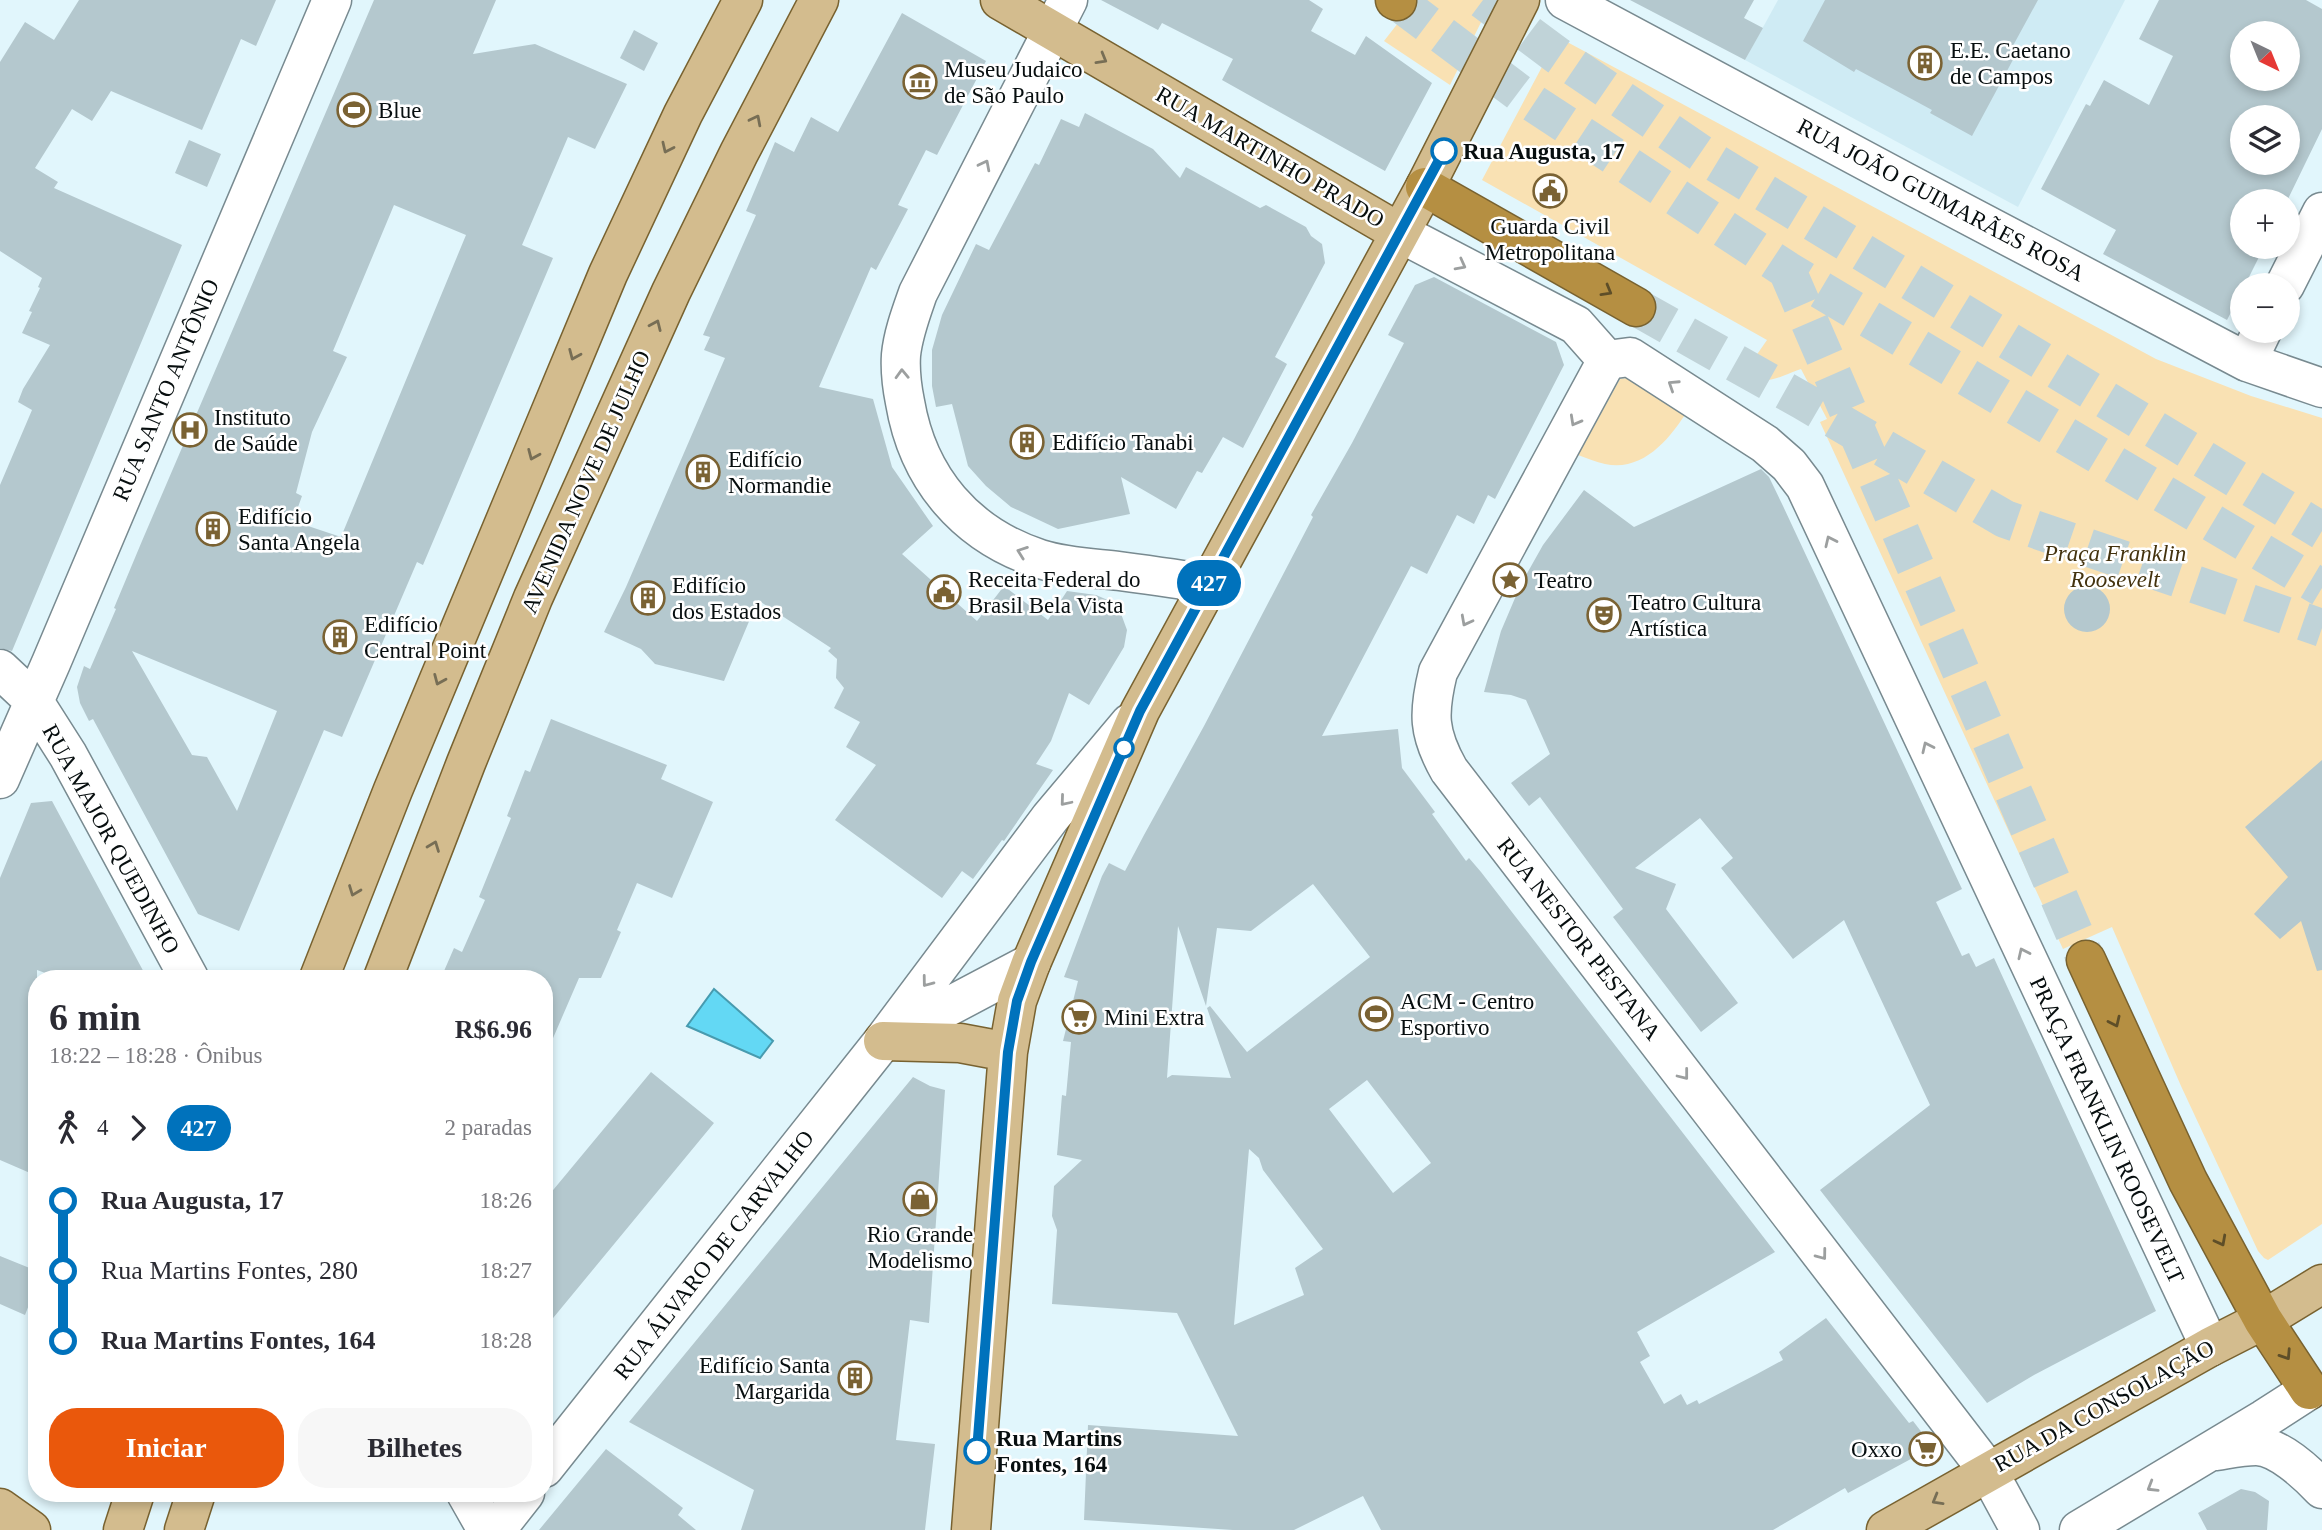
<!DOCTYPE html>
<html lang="pt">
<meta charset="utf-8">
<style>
:root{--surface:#fff;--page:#f7f7f7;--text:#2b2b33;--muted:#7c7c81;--accent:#ea580c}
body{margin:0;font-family:"Times New Roman",serif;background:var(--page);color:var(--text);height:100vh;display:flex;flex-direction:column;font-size:26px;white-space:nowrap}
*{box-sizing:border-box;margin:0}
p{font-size:23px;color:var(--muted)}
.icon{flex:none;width:38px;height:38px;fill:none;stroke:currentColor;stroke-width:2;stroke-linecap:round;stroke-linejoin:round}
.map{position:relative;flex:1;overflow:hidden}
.details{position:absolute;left:28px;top:970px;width:525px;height:532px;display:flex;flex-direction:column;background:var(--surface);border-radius:28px;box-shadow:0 4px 10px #0003}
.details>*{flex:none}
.badge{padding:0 14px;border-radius:23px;font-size:24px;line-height:46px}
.needle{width:46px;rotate:137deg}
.tools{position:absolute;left:2230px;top:21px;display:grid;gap:14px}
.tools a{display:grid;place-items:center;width:70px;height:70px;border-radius:50%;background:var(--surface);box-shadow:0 4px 10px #0003;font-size:35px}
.map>.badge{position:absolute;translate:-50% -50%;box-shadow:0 0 0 4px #fff}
.legs{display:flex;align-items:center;gap:10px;height:77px;padding:0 21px;font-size:23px}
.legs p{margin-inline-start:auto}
.headline{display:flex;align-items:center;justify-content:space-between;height:119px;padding:0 21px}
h1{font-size:38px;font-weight:700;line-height:52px}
.action{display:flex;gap:14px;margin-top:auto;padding:14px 21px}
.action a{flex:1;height:80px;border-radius:28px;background:var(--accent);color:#fff;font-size:28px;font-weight:700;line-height:80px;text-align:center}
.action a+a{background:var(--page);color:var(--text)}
ul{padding:0 21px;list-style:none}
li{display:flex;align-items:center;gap:24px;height:70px;font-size:26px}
li i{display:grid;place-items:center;width:10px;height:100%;margin:0 9px;background:currentColor}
li i::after{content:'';width:18px;height:18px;margin:-9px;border:5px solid;border-radius:50%;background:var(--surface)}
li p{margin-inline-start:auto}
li:first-child i{background:linear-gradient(#0000 50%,currentColor 0)}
li:last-child i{background:linear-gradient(currentColor 50%,#0000 0)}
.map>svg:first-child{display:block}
.built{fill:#cfebf4}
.green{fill:#f9e1b3}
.water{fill:#63d8f4;stroke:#479baf;stroke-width:2}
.building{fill:#b4c8ce;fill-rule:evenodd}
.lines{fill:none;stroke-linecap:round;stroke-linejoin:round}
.highway-tunnel{stroke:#c0d3d8;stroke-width:38;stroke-dasharray:38 19;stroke-linecap:butt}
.minor-casing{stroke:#788a90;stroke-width:41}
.major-casing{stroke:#786230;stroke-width:41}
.highway-casing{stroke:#786230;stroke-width:41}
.minor{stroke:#fff;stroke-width:38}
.major{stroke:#d3bc8e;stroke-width:38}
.highway{stroke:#b58f42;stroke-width:38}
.oneway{stroke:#776e55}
.oneway2{stroke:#9c9f9f}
.oneway3{stroke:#5e4e28}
.line-1-casing{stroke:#fff;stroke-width:16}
.line-1{stroke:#0072bc;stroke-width:10}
.stop-1-dot{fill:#fff;stroke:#0072bc;stroke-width:3.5}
.labels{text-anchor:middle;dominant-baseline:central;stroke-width:5;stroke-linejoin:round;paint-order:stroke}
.poi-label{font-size:23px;fill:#070e0f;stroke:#fff;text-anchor:start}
.stop-label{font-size:23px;font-weight:bold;fill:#070e0f;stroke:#fff;text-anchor:start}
.street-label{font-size:23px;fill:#070e0f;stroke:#fff}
.park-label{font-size:23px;font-style:italic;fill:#43320e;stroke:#fff}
</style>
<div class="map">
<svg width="2322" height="1530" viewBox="0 0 2322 1530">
<rect width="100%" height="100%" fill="#e1f6fc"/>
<path class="built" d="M1778,0h347l-107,207 -273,-147z"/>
<path class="green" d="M1416,0h76l-42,85 -66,-44z
M1560,42l9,1 587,316 95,37 71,22v806l-54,36 -4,-2 -6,-7 -77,-165 -69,-159 -49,22 -243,-527 7,-3 -26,-50c-26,9 -30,16 -59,7l25,-36 -285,-160 71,-134z
M1634,377l54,33c-18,29 -45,62 -83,54 -9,-2 -18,-6 -27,-9l42,-76z"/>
<path class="water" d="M714,989l59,52 -13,17 -73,-32z"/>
<path class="building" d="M79,0h197l-20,46 -15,-7 -39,91 -91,-39 -19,30 -20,-12 -37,59 23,14 -4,6 128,57 -170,406 -12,-3v-163l32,-75 -14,-8 5,-13 27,-44 -28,-12 10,-21 -3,-1 11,-23 -2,-1 4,-9 -42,-27v-189l25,-40 29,18z
M374,0h122l-23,54 62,-10 92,40 -32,65 -27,-12 -46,108 31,13 -130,307 -6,-3 -75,175 -18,-7 -85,201 -41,-17 -105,-195 -4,2 -9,-18 -3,-16 7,-21 6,3 26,-60 -2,-1 28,-67zM394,205l72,30 -125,302 -48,-16 9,-25 -6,-3 16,-61 35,-75 -14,-6zM132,651l145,60 -40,100 -30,-54 -15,-2z
M1101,0h208l14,9 -12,22 44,24 11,-19 66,47 -47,88 -163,-91 11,-21 -71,-36 -4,7z
M1630,0h124l-10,18 19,10 -18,32z
M1825,0h213l-29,53 6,3 -43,80 -42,-23 2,-3 -76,-41 -2,3 -51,-31z
M2159,0h147l16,9v120l-35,72h-45v46h22l-19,38h-3v6l-15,29 -124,-66 13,-24 -75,-41 45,-85 4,2 14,-26 45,25 24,-49 -34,-17zM2242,33h45v46h-45zM2242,117h45v46h-45z
M902,13l84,48 -49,94 -11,-5 -28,55 10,4 -32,61 -5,-3 -52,120 54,12 19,68 41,59 -31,28 75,67 27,-35 44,34 19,-29 29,4 14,6 10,10 7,19 -3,17 -35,58 -20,-12 -18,48 -15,23 17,6 -49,71 -2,-1 -29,39 -11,-8 -20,27 -107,-78 41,-55 -30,-18 14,-25 -26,-14 10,-20 -8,-10 1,-19 -9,-8 3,-3 -73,-48 -34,81 -69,-17 -14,-15 -37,-17 22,-45 99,-229 -21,-8 6,-13 -7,-2 53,-120 -10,-4 29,-69 19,10 17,-35 27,15z
M634,30l24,13 -14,28 -24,-13z
M1085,113l68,36 27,29 6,-11 74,41 6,-3 40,22 5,9 11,8 3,19 -50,94 12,7 -44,84 -20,-11 -21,36 -5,-2 -21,38 -55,-32 9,37 -72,15 -47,-22 -25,-21 -18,-20 -16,-62 -16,3 -4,-21v-36l10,-35 34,-71 13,6 46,-87 4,2 22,-46 18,8z
M189,140l32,14 -14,33 -32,-14z
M1434,277l122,65 8,23 -69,134 -7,-4 -14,29 -17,-9 -30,59 -16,-8 -89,170 76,-7 4,39 33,44 -3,2 34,47 3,-3 12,14 294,380 -138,80 13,24 -10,6 24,42 17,-10 6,11 10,-5 2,4 58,-30 26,-14 -4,-8 47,-34 83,105 4,-2 20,26 -85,46 -3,-5 -72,42h-392l-18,-34 -69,34h-61l-149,-10 4,-95 150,11 -61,-123 -125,-9 5,-74 -5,-14 2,-30 28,-26 -25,-5 5,-60 4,1 5,-54 -8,-1 15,-60 -14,-4 38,-101 7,-13 16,8 19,-36 60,-109 109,-209 -2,-2 41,-72 52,-100 -16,-8 27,-50zM1313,884l57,73 -123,95 -37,-46 -3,2 24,70 -59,-3 -5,3 11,-152 28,80 11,-78 34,3zM1367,1080l64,83 -38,30 -64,-84zM1249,1149l10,9 4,12 60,79 -28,19 9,27 -70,30z
M1761,469l8,8 14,29 179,383 -26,13 26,54 7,-3 7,14 18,-9 162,353 -122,64 -47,28 -167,-213 110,-85 -86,-185 -51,39 -72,-91 12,-10 -33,-40 -65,50 41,16 -10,25 72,94 -37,29 -88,-115 10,-8 -83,-112 -11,9 -18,-23 39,-29 -24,-54 -15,-5 -27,-3 17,-61 20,-47 22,-39 41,-55 50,37z
M2064 609a23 23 0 1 1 46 0a23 23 0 1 1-46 0Z
M551,719l116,46 -6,14 52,23 -41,96 -35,-15 -20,47 4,2 -20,46h-22l-35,81v-81h-103l13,-30 8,4 23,-52 -6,-3 32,-79 -4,-2 18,-46 5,2z
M2322,760v210l-5,1 -16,-50 -21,18 -26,-25 34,-37 -43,-50z
M52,801l95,177h-88l-22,-8v206l-37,-16v-282l31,-75z
M651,1072l63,51 -170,206v-128z
M913,1077l17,9 15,4 -16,233 -19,-3 -14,120 39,4 -10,86h-184l13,-40 -125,-68z
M0,1256l37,15v27l-5,-1 -7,18 -25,-11z
M606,1449l77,59 -5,7 18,15h-157z
M2241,1489l14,3 14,9 -2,29h-60l-9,-17z"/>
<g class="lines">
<path class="highway-tunnel" d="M1483,0l75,56 151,103 613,372
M1397,1l133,100 257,169 535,318
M1787,270l299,690
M1636,307l167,94 202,118 317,109"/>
<defs>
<path id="minor" d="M1068,0l-150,293c-7,20 -15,41 -17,62 -1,15 1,32 4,47 13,77 61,133 135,157 25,8 53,9 79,12 30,4 60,8 90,13
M1565,0l340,182 342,180 75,26
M1400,233l176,92 31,35
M2285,285l37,-73
M1607,360l-169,312c-10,41 -10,61 11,98l539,701 32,59
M1607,360l23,-3 135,87 24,21 16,21 405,861
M2247,362l15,-31
M0,669l33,31 35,55 121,223
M0,779l51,-116 281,-663
M891,1037l140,-74
M2216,1451c13,-2 27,-5 40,-5 22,0 51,27 66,43
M544,1468l339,-427 167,-223 80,-95
M466,1493l21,37
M496,1530l29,-37
M2079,1530l185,-111 45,-29"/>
<path id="major" d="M1000,0l400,233
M319,978l74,-188 215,-516 75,-160 60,-114
M383,978l83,-215 67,-165 138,-306 68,-139 80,-153
M883,1041l77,2 48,9
M0,1508l31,22
M123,1530l12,-37
M184,1530l12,-37
M971,1530l37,-478 9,-51 14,-38 109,-252 285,-524 95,-187
M1886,1530l324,-183 53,-27 59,-36"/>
<path id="highway" d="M1395,0l2,1
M1425,187l211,120
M2086,960l102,221 75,139 46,70"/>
</defs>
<use href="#minor" class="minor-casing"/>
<use href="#major" class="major-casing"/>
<use href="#highway" class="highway-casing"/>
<use href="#minor" class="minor"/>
<use href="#major" class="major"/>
<use href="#highway" class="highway"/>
</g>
<defs><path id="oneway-chevron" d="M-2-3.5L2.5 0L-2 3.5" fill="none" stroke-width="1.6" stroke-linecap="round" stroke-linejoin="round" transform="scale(1.75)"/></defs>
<g class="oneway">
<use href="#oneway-chevron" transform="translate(1102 59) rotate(30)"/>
<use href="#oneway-chevron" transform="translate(756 120) rotate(-63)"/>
<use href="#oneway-chevron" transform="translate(667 148) rotate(115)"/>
<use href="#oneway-chevron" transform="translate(656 325) rotate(-66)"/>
<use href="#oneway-chevron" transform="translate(574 355) rotate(113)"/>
<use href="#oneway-chevron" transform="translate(533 455) rotate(113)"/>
<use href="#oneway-chevron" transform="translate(439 680) rotate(113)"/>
<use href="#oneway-chevron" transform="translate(434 846) rotate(-69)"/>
<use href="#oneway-chevron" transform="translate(354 891) rotate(111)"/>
<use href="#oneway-chevron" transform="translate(1937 1500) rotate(150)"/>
</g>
<g class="oneway2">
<use href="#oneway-chevron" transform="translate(985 165) rotate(-63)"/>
<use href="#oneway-chevron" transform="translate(1461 265) rotate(28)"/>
<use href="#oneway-chevron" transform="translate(902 374) rotate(-92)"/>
<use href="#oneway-chevron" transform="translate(1673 385) rotate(-147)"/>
<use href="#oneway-chevron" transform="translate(1575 421) rotate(119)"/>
<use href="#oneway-chevron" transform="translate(1830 541) rotate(-115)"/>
<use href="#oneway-chevron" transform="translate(1022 552) rotate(-160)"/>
<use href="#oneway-chevron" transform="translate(1466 621) rotate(118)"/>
<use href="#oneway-chevron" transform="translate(1927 747) rotate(-115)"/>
<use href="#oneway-chevron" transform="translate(1065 801) rotate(130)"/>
<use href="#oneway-chevron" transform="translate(2023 953) rotate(-115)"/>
<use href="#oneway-chevron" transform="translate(927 982) rotate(127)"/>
<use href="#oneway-chevron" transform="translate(1684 1075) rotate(52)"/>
<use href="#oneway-chevron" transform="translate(1822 1255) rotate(53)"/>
<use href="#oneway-chevron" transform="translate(2152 1487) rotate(149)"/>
</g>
<g class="oneway3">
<use href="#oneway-chevron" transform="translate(1607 291) rotate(30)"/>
<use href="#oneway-chevron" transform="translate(2115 1022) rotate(65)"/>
<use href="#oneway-chevron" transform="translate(2221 1241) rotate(62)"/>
<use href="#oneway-chevron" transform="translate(2286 1355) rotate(57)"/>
</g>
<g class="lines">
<defs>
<path id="line-1" d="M977,1451l31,-399 9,-51 14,-39 109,-251 304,-560"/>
</defs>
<use href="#line-1" class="line-1-casing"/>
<use href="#line-1" class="line-1"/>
</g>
<defs>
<symbol id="building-ring" viewBox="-11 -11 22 22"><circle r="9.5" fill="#fff" stroke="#7a6233" stroke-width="1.5"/><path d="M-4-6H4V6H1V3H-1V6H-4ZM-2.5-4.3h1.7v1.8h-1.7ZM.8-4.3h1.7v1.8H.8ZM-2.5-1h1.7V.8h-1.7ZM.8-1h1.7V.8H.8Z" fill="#7a6233"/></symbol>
<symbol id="museum-ring" viewBox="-11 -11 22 22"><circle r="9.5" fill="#fff" stroke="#7a6233" stroke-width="1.5"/><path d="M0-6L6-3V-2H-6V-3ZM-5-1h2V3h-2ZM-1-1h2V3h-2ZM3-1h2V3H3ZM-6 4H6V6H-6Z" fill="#7a6233"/></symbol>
<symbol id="stadium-ring" viewBox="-11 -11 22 22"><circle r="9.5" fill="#fff" stroke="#7a6233" stroke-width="1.5"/><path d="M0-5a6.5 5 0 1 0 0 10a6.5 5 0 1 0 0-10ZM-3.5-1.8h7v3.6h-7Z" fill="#7a6233"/></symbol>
<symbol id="civic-ring" viewBox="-11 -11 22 22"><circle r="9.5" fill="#fff" stroke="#7a6233" stroke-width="1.5"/><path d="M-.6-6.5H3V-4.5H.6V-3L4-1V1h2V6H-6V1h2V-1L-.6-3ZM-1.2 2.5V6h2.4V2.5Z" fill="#7a6233"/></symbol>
<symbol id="hospital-ring" viewBox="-11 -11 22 22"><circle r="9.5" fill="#fff" stroke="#7a6233" stroke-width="1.5"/><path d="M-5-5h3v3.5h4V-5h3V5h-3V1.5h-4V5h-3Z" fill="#7a6233"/></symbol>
<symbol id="sight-ring" viewBox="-11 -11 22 22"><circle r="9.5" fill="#fff" stroke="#7a6233" stroke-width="1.5"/><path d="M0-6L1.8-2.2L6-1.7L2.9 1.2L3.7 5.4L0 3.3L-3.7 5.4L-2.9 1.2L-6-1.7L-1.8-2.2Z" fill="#7a6233"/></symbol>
<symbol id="theatre-ring" viewBox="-11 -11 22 22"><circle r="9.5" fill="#fff" stroke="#7a6233" stroke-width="1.5"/><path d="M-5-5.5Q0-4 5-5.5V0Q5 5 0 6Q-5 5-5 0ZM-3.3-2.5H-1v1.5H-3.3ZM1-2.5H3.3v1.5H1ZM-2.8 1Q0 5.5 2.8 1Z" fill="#7a6233"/></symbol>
<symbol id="supermarket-ring" viewBox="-11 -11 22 22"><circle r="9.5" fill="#fff" stroke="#7a6233" stroke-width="1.5"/><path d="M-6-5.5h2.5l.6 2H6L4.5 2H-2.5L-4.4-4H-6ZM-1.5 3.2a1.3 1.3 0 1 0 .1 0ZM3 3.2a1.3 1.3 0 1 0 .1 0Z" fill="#7a6233"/></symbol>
<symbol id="shop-ring" viewBox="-11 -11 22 22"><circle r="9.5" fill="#fff" stroke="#7a6233" stroke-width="1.5"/><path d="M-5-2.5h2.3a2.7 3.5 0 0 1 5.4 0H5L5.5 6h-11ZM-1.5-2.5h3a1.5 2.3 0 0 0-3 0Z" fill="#7a6233"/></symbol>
</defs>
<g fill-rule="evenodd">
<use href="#building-ring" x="1906" y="44" width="38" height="38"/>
<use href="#museum-ring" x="901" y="63" width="38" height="38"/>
<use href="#stadium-ring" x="335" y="91" width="38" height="38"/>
<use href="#civic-ring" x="1531" y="172" width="38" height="38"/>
<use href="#hospital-ring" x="171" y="411" width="38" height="38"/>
<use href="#building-ring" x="1008" y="423" width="38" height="38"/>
<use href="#building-ring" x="684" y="453" width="38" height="38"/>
<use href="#building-ring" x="194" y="510" width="38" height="38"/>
<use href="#sight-ring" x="1491" y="561" width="38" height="38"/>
<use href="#civic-ring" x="925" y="573" width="38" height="38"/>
<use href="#building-ring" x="629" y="579" width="38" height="38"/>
<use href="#theatre-ring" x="1585" y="596" width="38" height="38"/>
<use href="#building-ring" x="321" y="618" width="38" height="38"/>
<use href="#stadium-ring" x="1357" y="995" width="38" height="38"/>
<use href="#supermarket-ring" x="1060" y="998" width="38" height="38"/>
<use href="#shop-ring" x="901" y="1180" width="38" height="38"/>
<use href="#building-ring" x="836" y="1359" width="38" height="38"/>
<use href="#supermarket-ring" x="1907" y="1430" width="38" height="38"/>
</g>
<g class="stop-1-dot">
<circle cx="1444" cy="151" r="12"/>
<circle cx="1124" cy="748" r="9"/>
<circle cx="977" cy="1451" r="12"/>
</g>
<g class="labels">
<g class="poi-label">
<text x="1950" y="50">E.E. Caetano<tspan x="1950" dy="26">de Campos</tspan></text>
<text x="944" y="69">Museu Judaico<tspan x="944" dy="26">de São Paulo</tspan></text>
<text x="378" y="110">Blue</text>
<text x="1550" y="226" text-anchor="middle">Guarda Civil<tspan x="1550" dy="26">Metropolitana</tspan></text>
<text x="214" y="417">Instituto<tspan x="214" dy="26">de Saúde</tspan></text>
<text x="1052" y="442">Edifício Tanabi</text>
<text x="728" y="459">Edifício<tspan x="728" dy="26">Normandie</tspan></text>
<text x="238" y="516">Edifício<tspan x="238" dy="26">Santa Angela</tspan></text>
<text x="968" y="579">Receita Federal do<tspan x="968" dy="26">Brasil Bela Vista</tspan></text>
<text x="1534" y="580">Teatro</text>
<text x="672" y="585">Edifício<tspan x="672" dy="26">dos Estados</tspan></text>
<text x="1628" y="602">Teatro Cultura<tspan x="1628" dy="26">Artística</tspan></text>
<text x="364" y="624">Edifício<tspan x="364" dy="26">Central Point</tspan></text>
<text x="1400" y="1001">ACM - Centro<tspan x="1400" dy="26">Esportivo</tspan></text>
<text x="1104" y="1017">Mini Extra</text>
<text x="920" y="1234" text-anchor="middle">Rio Grande<tspan x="920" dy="26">Modelismo</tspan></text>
<text x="830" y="1365" text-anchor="end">Edifício Santa<tspan x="830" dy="26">Margarida</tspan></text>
<text x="1902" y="1449" text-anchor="end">Oxxo</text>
</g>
<g class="stop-label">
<text x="1463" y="151">Rua Augusta, 17</text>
<text x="996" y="1438">Rua Martins<tspan x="996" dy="26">Fontes, 164</tspan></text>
</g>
<g class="street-label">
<text transform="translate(1270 157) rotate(30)">RUA MARTINHO PRADO</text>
<text transform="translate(1941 200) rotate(28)">RUA JOÃO GUIMARÃES ROSA</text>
<text transform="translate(166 390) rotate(-67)">RUA SANTO ANTÔNIO</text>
<text transform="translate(586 482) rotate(-66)">AVENIDA NOVE DE JULHO</text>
<text transform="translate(111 839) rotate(61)">RUA MAJOR QUEDINHO</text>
<text transform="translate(1579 939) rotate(52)">RUA NESTOR PESTANA</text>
<text transform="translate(2107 1130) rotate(65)">PRAÇA FRANKLIN ROOSEVELT</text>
<text transform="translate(714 1255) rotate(-52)">RUA ÁLVARO DE CARVALHO</text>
<text transform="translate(2104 1406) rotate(-29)">RUA DA CONSOLAÇÃO</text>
</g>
<g class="park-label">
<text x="2115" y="553">Praça Franklin<tspan x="2115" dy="26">Roosevelt</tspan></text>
</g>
</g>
</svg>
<div class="tools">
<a><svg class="needle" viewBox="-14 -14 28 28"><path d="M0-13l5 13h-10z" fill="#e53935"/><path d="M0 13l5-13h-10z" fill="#7c7c81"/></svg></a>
<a><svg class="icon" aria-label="layers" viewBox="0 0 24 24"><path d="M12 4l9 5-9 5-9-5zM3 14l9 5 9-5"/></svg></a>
<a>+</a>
<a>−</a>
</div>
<b class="badge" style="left:1209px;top:583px;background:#0072bc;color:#fff">427</b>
<section class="details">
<div class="headline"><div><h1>6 min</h1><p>18:22 – 18:28 · Ônibus</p></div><b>R$6.96</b></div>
<div class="legs"><svg class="icon" aria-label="walk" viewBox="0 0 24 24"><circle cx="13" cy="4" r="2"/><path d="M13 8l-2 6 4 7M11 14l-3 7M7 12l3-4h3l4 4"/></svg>4<svg class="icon" aria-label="forward" viewBox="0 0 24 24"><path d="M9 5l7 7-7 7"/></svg><b class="badge" style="background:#0072bc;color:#fff">427</b><p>2 paradas</p></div>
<ul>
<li><i style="color:#0072bc"></i><b>Rua Augusta, 17</b><p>18:26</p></li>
<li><i style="color:#0072bc"></i><span>Rua Martins Fontes, 280</span><p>18:27</p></li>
<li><i style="color:#0072bc"></i><b>Rua Martins Fontes, 164</b><p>18:28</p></li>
</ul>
<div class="action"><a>Iniciar</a><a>Bilhetes</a></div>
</section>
</div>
